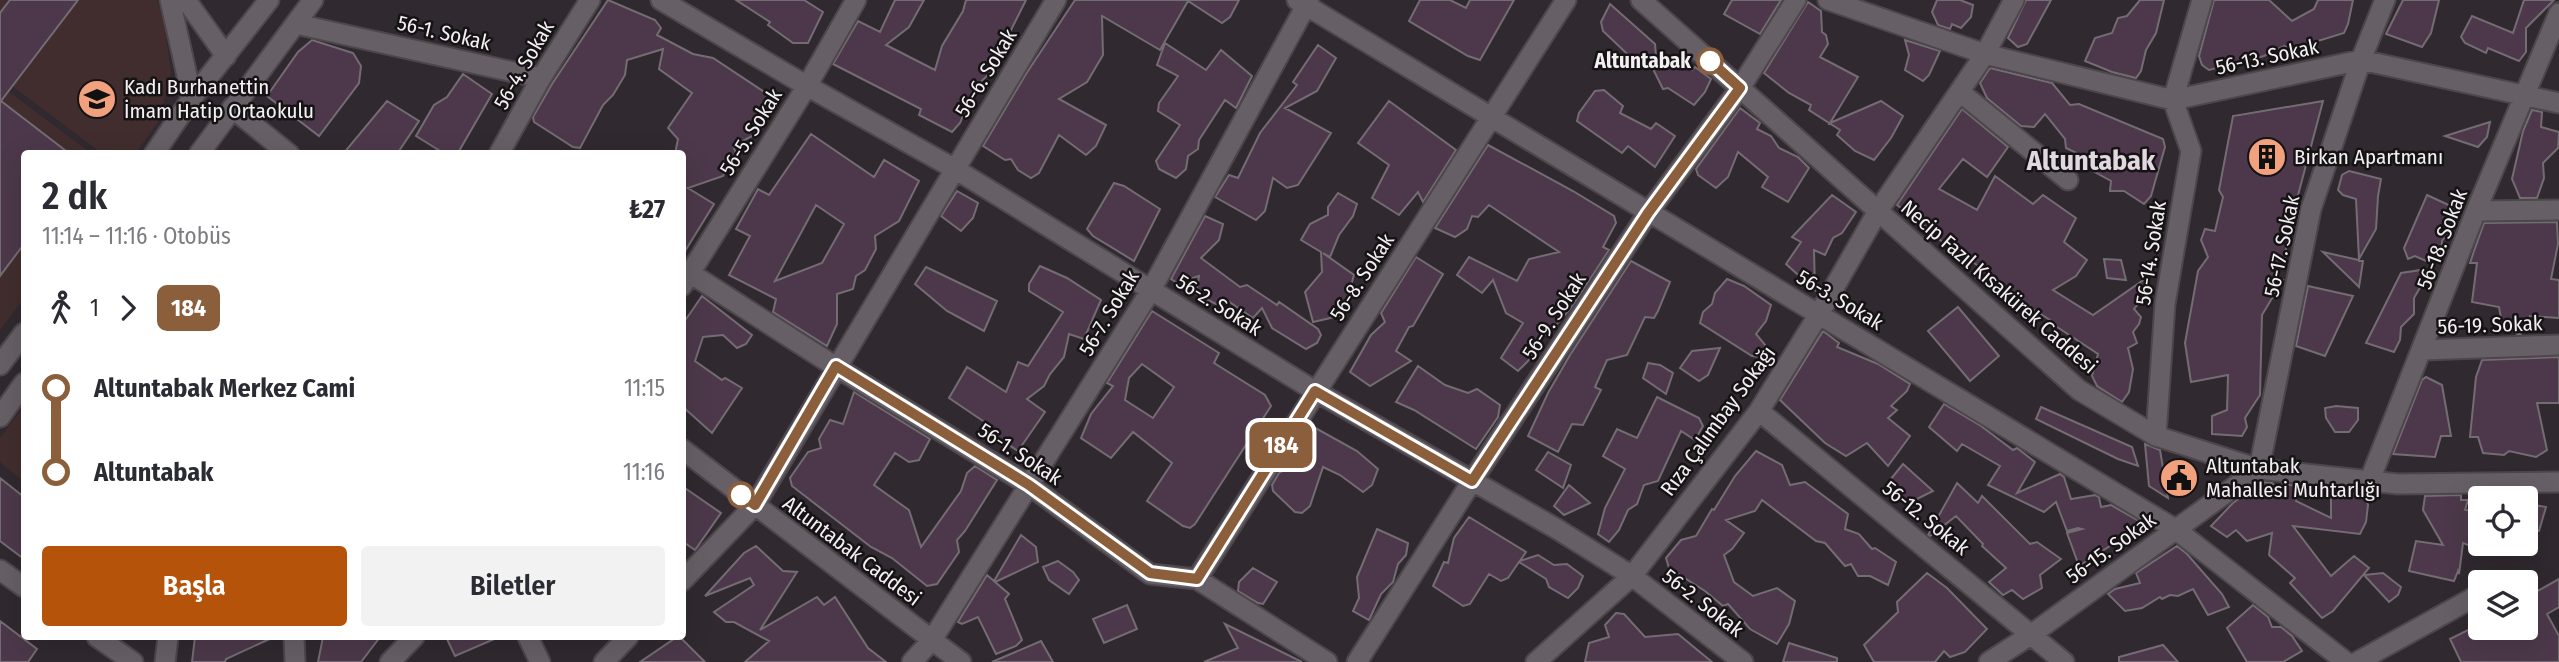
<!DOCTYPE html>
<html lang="tr">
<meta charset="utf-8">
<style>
:root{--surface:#fff;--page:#f2f2f3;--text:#2b2b33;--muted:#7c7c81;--accent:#b45309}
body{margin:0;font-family:"Fira Sans Condensed",sans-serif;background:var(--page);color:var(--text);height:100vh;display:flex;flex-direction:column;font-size:26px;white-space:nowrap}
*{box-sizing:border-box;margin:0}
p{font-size:23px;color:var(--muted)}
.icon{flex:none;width:38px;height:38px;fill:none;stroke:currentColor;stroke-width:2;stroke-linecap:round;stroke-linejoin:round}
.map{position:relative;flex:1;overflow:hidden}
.drawer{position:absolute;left:21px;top:150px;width:665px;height:490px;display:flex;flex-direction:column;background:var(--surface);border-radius:7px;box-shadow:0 7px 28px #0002}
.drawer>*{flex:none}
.badge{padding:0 14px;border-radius:10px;font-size:24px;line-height:46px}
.tools{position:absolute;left:2468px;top:486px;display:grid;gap:14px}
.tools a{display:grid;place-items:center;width:70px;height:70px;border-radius:7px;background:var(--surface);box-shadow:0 7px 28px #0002;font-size:35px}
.map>.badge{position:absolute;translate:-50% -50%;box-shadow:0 0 0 4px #fff}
.legs{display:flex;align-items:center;gap:10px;height:77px;padding:0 21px;font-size:23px}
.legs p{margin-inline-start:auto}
.headline{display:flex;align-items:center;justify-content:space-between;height:119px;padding:0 21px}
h1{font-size:38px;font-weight:600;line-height:52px}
.action{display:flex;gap:14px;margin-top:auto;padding:14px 21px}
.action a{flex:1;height:80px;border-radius:7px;background:var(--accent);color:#fff;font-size:28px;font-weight:600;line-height:80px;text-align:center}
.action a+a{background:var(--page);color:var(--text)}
ul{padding:0 21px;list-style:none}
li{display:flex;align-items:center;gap:24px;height:84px;font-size:26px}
li i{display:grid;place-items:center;width:10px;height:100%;margin:0 9px;background:currentColor}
li i::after{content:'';width:18px;height:18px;margin:-9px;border:5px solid;border-radius:50%;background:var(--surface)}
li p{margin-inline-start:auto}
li:first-child i{background:linear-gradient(#0000 50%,currentColor 0)}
li:last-child i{background:linear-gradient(currentColor 50%,#0000 0)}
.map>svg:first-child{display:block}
.education{fill:#412d2e}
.building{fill:#4c384a;stroke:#746c73;stroke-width:2;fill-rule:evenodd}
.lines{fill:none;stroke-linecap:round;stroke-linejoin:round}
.minor-casing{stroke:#4d474c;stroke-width:23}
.tertiary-casing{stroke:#4d474c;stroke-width:23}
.secondary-casing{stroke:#4d474c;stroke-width:23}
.minor{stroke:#675f66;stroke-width:19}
.tertiary{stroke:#675f66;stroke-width:19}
.secondary{stroke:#675f66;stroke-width:19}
.line-1-casing{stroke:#fff;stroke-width:16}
.line-1{stroke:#8b5e3c;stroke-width:10}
.stop-1-dot{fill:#fff;stroke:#8b5e3c;stroke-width:3.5}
.labels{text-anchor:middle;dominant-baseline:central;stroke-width:5;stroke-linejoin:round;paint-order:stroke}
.street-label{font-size:21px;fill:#f4eff3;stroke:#161315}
.stop-label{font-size:21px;font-weight:bold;fill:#f4eff3;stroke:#161315;text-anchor:end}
.poi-label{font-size:21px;fill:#f4eff3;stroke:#161315;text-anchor:start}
.district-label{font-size:28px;font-weight:bold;fill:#e1d8e0;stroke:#161315}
</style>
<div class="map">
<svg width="2559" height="662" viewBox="0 0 2559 662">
<rect width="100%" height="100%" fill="#30292f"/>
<path class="education" d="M0,0h157l7,22 7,50 -12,49 -24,33h-32l-103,-77z
M0,85l92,69h-68v144l-24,32z
M24,406v76l-24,-20v-24z"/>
<path class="building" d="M10,0h68l-77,101 69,53h-46v90l-24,32v-263z
M608,0l47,20 6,8 -4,7 36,19 20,4 62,41 -17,34 -25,13 3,7 -13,23 -35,12 26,16 -32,52v-102h-7l3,-15 -10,-11 24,-35 -33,-24 4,-20 -36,11 -2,15 -12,20 -10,10 -23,43 -7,-1 -39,-25 -1,-5 19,-33z
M736,0h68l19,12 -15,31h-15l-25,-18 2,-3z
M895,0h29l-15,27 -23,18 49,25 7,-24 21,-35 3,-11h60l-18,36 -5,3 -15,36 -14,13 -14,35 -8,9 -33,-17 2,-6 -88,-45 25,-43 22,11z
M1075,0h164l-9,17 -8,6 -34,-22 -28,49 -58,-34 1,39 -16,27 -28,17 47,26 -10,21 -10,9 -27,-20 -20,38 -8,5 -13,-8 -7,-11 -6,1 -22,-14 43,-72z
M1420,0h30l16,8 4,-8h44l-34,60 -12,-4 -59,-35z
M1732,0h49l-21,34 -36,-20z
M1937,0h23l13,5 -2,12 -10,11 -9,-4 -2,5 -12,-4 -6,-13z
M2026,0h25l-24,44 -9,3 -10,-9z
M2140,0h24l-8,33 -10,17 -5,21 -5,7 -24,-6 -27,-11 10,-23 17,-5 6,-15 9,-2z
M2214,0h55l23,21 22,-12 4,-9h35l-5,24 -4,9 -52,16 -8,-3 -20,10 -55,14 -7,-5 -3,-9z
M2403,0h36l-8,33 -9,14 -36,-13z
M2524,0h30l-28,28v24l-7,9 -31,-13 -2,5 -21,-10 -4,-6 11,-21 41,17z
M1808,2l13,9 1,21 4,3 2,9 -8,13 38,20 -28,46 51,-22 22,15 -12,22 -17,22 -19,-9 -18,-16 3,-5 -31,-20 2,-5 -22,-12 -25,-20z
M1610,4l45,40 1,12 -15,11 -38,-36 -2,-9z
M312,40l41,13 8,13 -2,17 -40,53 -52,-40 31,-44z
M1905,40l35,11 -11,24 -6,6 -18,-11 4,-15z
M1165,43l41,27 15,-20 31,26 -16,32 -11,-8 -26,40 -1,9 -10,7 -2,13 -10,9 -17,-9 -3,-8 24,-36 -22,-14 1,-8 19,-27 -21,-11z
M1318,45l18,13 -19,33 -32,17 46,25 -33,52 -11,3 -14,-10 -8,33 -9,9 -41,-23 14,-22 9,3 22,-45 37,-48 -4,-3z
M1675,57l17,13 3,-3 16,12 -6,13 -11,13 -26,-17 -5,1 -11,-22z
M1990,68l62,15 18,22 9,-1 84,35 2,8 -14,49 -7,8 -20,-13h-14l1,-10 -18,-10 -2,-9 -8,-6 -17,-8 -1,-9 -20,-25 -11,13 -13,-1 -34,-28 -7,-15z
M463,74l29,20 -33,57 -14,3 -29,-18 18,-31 13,-8z
M1604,90l19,16 -3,7 31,16 5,-6 19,13 -20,31 -27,-21 -6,7 -45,-32 2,-8 16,-22z
M387,101l32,20 -22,33h-54z
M1389,101l67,49 -33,52 -5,-10 -19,23 -27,-17 17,-33 -31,-22z
M2323,101l-26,98 1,11 -7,6 -6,41 -10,21 8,2 -21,35 -2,80 -15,23 2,9 -5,9 -30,-2v-18l15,-6 1,-35 -37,7 -6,-39 13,-72 10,-14 -7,-17 4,-11 10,2 8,-34 -4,-7 14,-74z
M1740,108l20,15 -3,6 14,7 8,12 19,9 11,11 -21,34 -26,-15 6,-10 -30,-25 -10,25 -12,11 -18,-13 -2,-6z
M1962,109l46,38 -21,30 -24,-18 -24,30 38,21 18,-34 38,28 10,-9 33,23 -12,24 23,18 -11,16 -23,14 40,25 52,-36 -3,20 -8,10 7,8 -2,7 -6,8 4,11 -9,5 5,21 -4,23 -7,10 -25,-16 -5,-10 6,-22 -44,-29 1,-2 -34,-21 -5,3 -20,-20 -4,1 -16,-10 4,-9 -58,-39 2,-3 -27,-20z
M2532,110l10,2 -1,15 18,5 -1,16 -15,15 1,15 -7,20h-17l-8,-19 11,-48z
M2490,122l-3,15 -9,10 -33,-11z
M811,134l63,43 10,-17 35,21 -20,40 -24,15 1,13 -11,21 -9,6 -3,13 -16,5v30l-10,22 -54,-34 3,-13 -47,-24 21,-39 -14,-7 22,-40 11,6zM816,205l28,19 -22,39 -47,18z
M1488,145l85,46 41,25 2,7 -13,24 6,3 -37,57 -25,28 -5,-2 -13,27 -11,11 -17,-13 22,-35 -17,-10 -13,-33 -11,13 -25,-18 12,-18 48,24 12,-22 30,-7 -70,-47 -11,12 -6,-1 -5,13 -12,8 -20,-9z
M2349,171l32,8 -3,17 -2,33 -17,30 -3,-60 -13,-4 -5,-5 4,-15z
M1114,183l10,3 36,23 -26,52 -41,-25 -6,-7z
M957,191l21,12 -5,15 -12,13 -20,-15z
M1338,193l19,11 -4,12 -14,19 -9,22 -7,-4 31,22 -9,33 -6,8 -26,6 -8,-30 17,-20 -1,-20 -20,-12 9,-16 18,-9v-8z
M1832,195l24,17 -14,21 -9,5 -8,17 -11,-5 1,40 -29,-26 15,-22 -9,-5z
M2427,195l28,13v16l-13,17 -1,13 -8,10 -18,-8 -7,3 -4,-11z
M1205,216l18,8 -4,16 -18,18 39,29 7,-2 30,20 2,-3 39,27 3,6 -4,8 -11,6 -34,-21 -10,-20 -9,10 -28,-19 -9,5 -20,-10 3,-18 -22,7 -6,-4z
M2557,222l1,22 -7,35 8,1v38l-29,-2 -9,18h-4l-15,-10 -3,-17 -27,-5 5,-39h-7l4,-12 10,-28z
M2323,252l40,9 -4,26z
M1416,257l27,17 -30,52 -4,1 -13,24 15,10 -41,25 -20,-14 21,-37 14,-13 -4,-9z
M2104,259l17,1 5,20 -19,-2z
M1631,261l39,21 -12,29 -4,7 -9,-1 -18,38 -20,5 -12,27 6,3 -18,35 -11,-1 -14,28 -30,-16 20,-43 22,-38z
M1040,266l27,12 34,22 -17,39 -15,-5 -5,23 -14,17 -6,12 -17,13 18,13 -27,39 -35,-23 3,-5 -37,-25 18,-31 39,25 12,-30 10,4 35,-54 -34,-21v-7z
M926,267l71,34 -13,30 -37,-20 -32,-27z
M2421,270v16l-7,12v16l-13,13 -1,13 -6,12 -28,-9 35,-70z
M1727,279l17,7 27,19 -5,16 -10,13 10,12 -8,11 -6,-1 -52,-33 3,-11 9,-8 3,-11z
M2308,286l45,10 -28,60 -29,-10z
M702,296l50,39 -6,9 -9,4 -14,-13 -20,2 -8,24 27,19 3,-2 17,10 -30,45 -30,-27v-81z
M1958,307l41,49 -29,25 -42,-50z
M1152,311l67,42 -5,10 51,32 6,11 -76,118 -5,4 -7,-2 -36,-25 25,-38 -39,-31 -22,26 -30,-20 10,-24 22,-28 -6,-3zM1142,364l32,23 -21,31 -28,-18 4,-22z
M1823,331l16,12 -2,4 41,17 32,20 -3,7 -16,15 6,4 -9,8 22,18 -22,30 -21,-23 -21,13 -21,-13 -45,-43z
M1720,348l-12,27 -9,6 -19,-13 12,-17z
M2559,357v46h-22l10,47 -11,7 -27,-6 -5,4 -21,-2 -5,-16h-8l6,-60 6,-17z
M1648,363l12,2 13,8 -7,21 -23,-16z
M1418,366l27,19 23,8 9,-4 23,16 -2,12 -22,32 -62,-39 -18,-8z
M2426,377l16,8 9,51h-10l-6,21 -42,-3 29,-74z
M854,392l76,47 -11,21 -10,2 -14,-9 -21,32 35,25 12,37 40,-56 6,-18 8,-7 22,14 -32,51 -8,9 2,12 -22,32 -10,2 -35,-28 -21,-11 -79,-61 -2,-8 18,-26 13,-4 -2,-9 11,-19 13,4z
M1657,397l42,21 4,8 -8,14 -14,-9 -23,50 -14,4 -7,19 -9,6 -9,20 -10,12 -11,-8 7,-26 20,-39 -22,-13 14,-27 20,9z
M1944,404l37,22 32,24 4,-2 18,14 -18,31 43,-19 4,3 7,22 24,-4 4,2 2,10 10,-2 33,19 -65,42 -12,-33 15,-4 -4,-1 -11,3 -11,-29 -12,10 -56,-27 12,-19 -38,-22 -5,7 -28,-24z
M2336,406l22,2v12l-9,12h-14l-9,-14 -1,-10z
M2041,407l91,40 6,19 -20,-7 -82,-40z
M1310,425l47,26 21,18 -6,16 -9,7 -23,-17 -17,-8 -13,39 -8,7 -7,-1 -22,-21 -1,-6 7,-12 18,-10 -8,-5z
M2145,444l15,6 8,48 -19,-12z
M1756,451l26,14 8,20 15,-3 43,32 -3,15 14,5 13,15 3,-1 21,14 -8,23 -18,-9h-12l-7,-12 -6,2 -20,-23 -9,-2 -54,-41 -7,11 -29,9 18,13 -12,16 -8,6 10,27 19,14 24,-8 18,13 -6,23 -12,20 -27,-15 -22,-25 -5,2 -18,-15 -36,-23 -3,-10 15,-18 15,-4 16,-27 2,1 21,-34z
M1548,452l23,13 -8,23 -27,-18z
M1903,464l30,27 -26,13 -21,-19z
M0,478l24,19v62l-24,-18z
M2262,482l10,1 8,7 2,-6 16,2 -2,15 35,17v-22l9,-3 25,1 3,11 -2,17 -6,12 -67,-8 38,50 23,-20 15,12 -36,43 -11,7 -32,-35 5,-5 -26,-23 3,-22 -25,8 -11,-11 -9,7 -16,-11 22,-23z
M1957,483l21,20 4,-7 48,48 7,-2 24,17 -21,16 2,13 -19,11 -11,-9 -9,5 -14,-13 17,-14 -24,-22 1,-2 -27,-28 -26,20 -2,-1z
M1569,485l21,18 -26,12 -10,-9z
M682,486l39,27 -26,37 -13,-9z
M2461,495v5h7l-3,10 15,2v37l-17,-6 -4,31 -1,-3 -4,10 -45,-10 7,-30 27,4 -20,-35 2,-14z
M2527,504l19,3 -7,24 -14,-2z
M1469,517l57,35 -6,9 18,-6 16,10 13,-1 16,12 -5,12 -10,10 -19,-11 -3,-8 -27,-17 -11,16 -7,3 -12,-7 -19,30 -7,2 -30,-20 11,-24 4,1 6,-25z
M1377,529l31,14 -2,12 -8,9 -5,18 -12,12 -12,26 -16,-9 6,-13 -2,-21z
M1021,535l15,12 2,15 -43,20 14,12 -4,5 17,41 -6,6 -20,8 -18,-37 -16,7 -4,-2 29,-47 7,6z
M756,546l27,25 14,1 -37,58 57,-33 7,8 11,-8 33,51 18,14h-141l24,-21 -35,-19h-8l-12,-10 40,-27 -4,-7 -45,18 39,-43z
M2177,546l10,8 35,40 7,13 -21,8 -15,-26 -15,7 -8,-1 -8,4 -2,-2 -18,11 -17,3 -17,-17 7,-5 25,-6 -4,-10z
M1058,561l15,11 6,8 -10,14 -20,-14 -6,-13z
M1253,568l24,14 -14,22 -5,-1 -20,-12 1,-9z
M1927,573l20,15 40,41 -22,23 -15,5 -6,-6 -9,11h-61l-10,-17 34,-33 -1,-10z
M2383,573l18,14 -3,8 -9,7 -25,-27z
M2559,579v28l-12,7 12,22v26h-98l-11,-23 22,-11h53v-30z
M1127,605l10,24 -33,14 -11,-24z
M2253,605l15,12 4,10h9l11,9 10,15 -19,11h-36l-20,-34z
M1616,613l8,1 21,23 33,-3 34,28h-127l4,-19 20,-6 -4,-12z
M0,621l37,28 -9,13h-28z
M1225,624l77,38h-98l34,-14z
M195,637h79l-48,22 -1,3h-33z
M323,637h57l-19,25h-43z
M446,637h53l-44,19z
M677,637l5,2 23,23h-65z
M1041,641l12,21h-61z
M1789,643l48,15v4h-54z
M2163,645l15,17h-59v-5z"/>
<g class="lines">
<defs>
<path id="minor" d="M170,0l22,98
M186,0l40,56
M661,0l146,86 148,83 360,222 242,138 75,47 111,86
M1297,0l878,529 171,133
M1828,0l157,54 188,46 188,-40 198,43
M296,24l245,54
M1960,92l108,88
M232,108l57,46
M499,154l42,-76 49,-78
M2476,211l83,-1
M690,273l146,94 193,118 121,89 47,5 130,83
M682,286l125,-200 49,-86
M2423,350l136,-5
M1759,411l305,251
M2156,436l9,-132 26,-153 -18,-51 29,-100
M682,449l279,213
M2369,482l107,-271 83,-198
M0,570l24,17
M1197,579l369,-579
M682,581l73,-76 301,-505
M97,637l36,25
M294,637l1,25
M528,637l12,25
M165,662l3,-25
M390,662l24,-25
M604,662l24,-25
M912,662l20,-22 219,-350 158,-290
M1357,662l115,-181 176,-268 92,-125 56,-88
M1536,662l96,-86 127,-165 60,-97 59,-103 107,-157 29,-54
M1989,662l43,-28 227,-165 52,-260 50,-149 24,-60
M2357,662l123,-68"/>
<path id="tertiary" d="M1641,0l438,390 77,46 103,33 139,15 161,-2"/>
<path id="secondary" d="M154,154l38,-56 77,-98
M199,154l114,-154
M0,365l24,-32
M0,417l24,-34"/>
</defs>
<use href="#minor" class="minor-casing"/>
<use href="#tertiary" class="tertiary-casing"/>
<use href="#secondary" class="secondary-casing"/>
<use href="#minor" class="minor"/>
<use href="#tertiary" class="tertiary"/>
<use href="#secondary" class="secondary"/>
</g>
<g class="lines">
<defs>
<path id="line-1" d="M741,495l14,10 81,-139 193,119 121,88 47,6 118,-188 157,90 176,-268 92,-125 -30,-27"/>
</defs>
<use href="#line-1" class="line-1-casing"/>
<use href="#line-1" class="line-1"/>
</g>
<defs>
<symbol id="school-disc" viewBox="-11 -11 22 22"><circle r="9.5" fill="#f1a17d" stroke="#161315"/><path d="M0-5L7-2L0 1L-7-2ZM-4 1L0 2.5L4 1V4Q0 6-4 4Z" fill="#111"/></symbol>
<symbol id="building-disc" viewBox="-11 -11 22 22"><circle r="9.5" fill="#f1a17d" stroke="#161315"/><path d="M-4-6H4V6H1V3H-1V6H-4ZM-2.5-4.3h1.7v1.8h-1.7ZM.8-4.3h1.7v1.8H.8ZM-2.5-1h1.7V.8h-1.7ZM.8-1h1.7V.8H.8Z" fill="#111"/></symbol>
<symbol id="civic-disc" viewBox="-11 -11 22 22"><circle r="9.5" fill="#f1a17d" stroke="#161315"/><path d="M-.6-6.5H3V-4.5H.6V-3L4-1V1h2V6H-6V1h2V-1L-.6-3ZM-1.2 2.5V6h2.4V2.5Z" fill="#111"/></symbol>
</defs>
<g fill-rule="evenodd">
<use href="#school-disc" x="75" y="77" width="44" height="44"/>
<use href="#building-disc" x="2245" y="135" width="44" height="44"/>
<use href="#civic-disc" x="2157" y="456" width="44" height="44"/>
</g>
<g class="stop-1-dot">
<circle cx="1710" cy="61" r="12"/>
<circle cx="741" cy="495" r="12"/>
</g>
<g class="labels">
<g class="street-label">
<text transform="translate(444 33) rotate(13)">56-1. Sokak</text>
<text transform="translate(2267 57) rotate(-12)">56-13. Sokak</text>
<text transform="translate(524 65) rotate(-60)">56-4. Sokak</text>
<text transform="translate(986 73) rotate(-59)">56-6. Sokak</text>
<text transform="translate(751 132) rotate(-58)">56-5. Sokak</text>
<text transform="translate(2442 239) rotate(-69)">56-18. Sokak</text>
<text transform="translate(2282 246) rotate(-78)">56-17. Sokak</text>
<text transform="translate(2151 253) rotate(-81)">56-14. Sokak</text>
<text transform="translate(1362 277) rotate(-57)">56-8. Sokak</text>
<text transform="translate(1999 287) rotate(41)">Necip Fazıl Kısakürek Caddesi</text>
<text transform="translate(1840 300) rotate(31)">56-3. Sokak</text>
<text transform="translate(1219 305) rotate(32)">56-2. Sokak</text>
<text transform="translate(1109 313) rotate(-59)">56-7. Sokak</text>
<text transform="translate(1554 316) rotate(-57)">56-9. Sokak</text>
<text transform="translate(2490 325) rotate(-2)">56-19. Sokak</text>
<text transform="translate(1718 421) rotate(-54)">Rıza Çalımbay Sokağı</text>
<text transform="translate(1020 454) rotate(33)">56-1. Sokak</text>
<text transform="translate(1926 518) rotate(39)">56-12. Sokak</text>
<text transform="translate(2111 548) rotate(-36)">56-15. Sokak</text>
<text transform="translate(852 551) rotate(37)">Altuntabak Caddesi</text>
<text transform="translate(1703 603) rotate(38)">56-2. Sokak</text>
</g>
<g class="stop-label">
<text x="1691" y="61">Altuntabak</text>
</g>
<g class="poi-label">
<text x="124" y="87">Kadı Burhanettin<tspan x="124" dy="24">İmam Hatip Ortaokulu</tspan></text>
<text x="2294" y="157">Birkan Apartmanı</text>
<text x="2206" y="466">Altuntabak<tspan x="2206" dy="24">Mahallesi Muhtarlığı</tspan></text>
</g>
<g class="district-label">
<text x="2091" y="160">Altuntabak</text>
</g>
</g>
</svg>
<div class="tools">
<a><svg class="icon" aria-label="locate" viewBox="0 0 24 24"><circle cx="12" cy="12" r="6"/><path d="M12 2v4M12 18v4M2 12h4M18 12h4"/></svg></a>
<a><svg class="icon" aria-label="layers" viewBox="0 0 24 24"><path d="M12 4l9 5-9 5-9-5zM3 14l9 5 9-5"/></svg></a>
</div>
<b class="badge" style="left:1281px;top:445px;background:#8b5e3c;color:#fff">184</b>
<section class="drawer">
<div class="headline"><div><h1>2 dk</h1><p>11:14 – 11:16 · Otobüs</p></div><b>₺27</b></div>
<div class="legs"><svg class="icon" aria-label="walk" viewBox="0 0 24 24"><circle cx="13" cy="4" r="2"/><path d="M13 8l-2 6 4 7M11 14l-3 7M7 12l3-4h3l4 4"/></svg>1<svg class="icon" aria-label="forward" viewBox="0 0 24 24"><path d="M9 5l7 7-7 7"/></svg><b class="badge" style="background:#8b5e3c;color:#fff">184</b></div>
<ul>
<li><i style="color:#8b5e3c"></i><b>Altuntabak Merkez Cami</b><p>11:15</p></li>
<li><i style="color:#8b5e3c"></i><b>Altuntabak</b><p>11:16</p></li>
</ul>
<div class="action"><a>Başla</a><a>Biletler</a></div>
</section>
</div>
